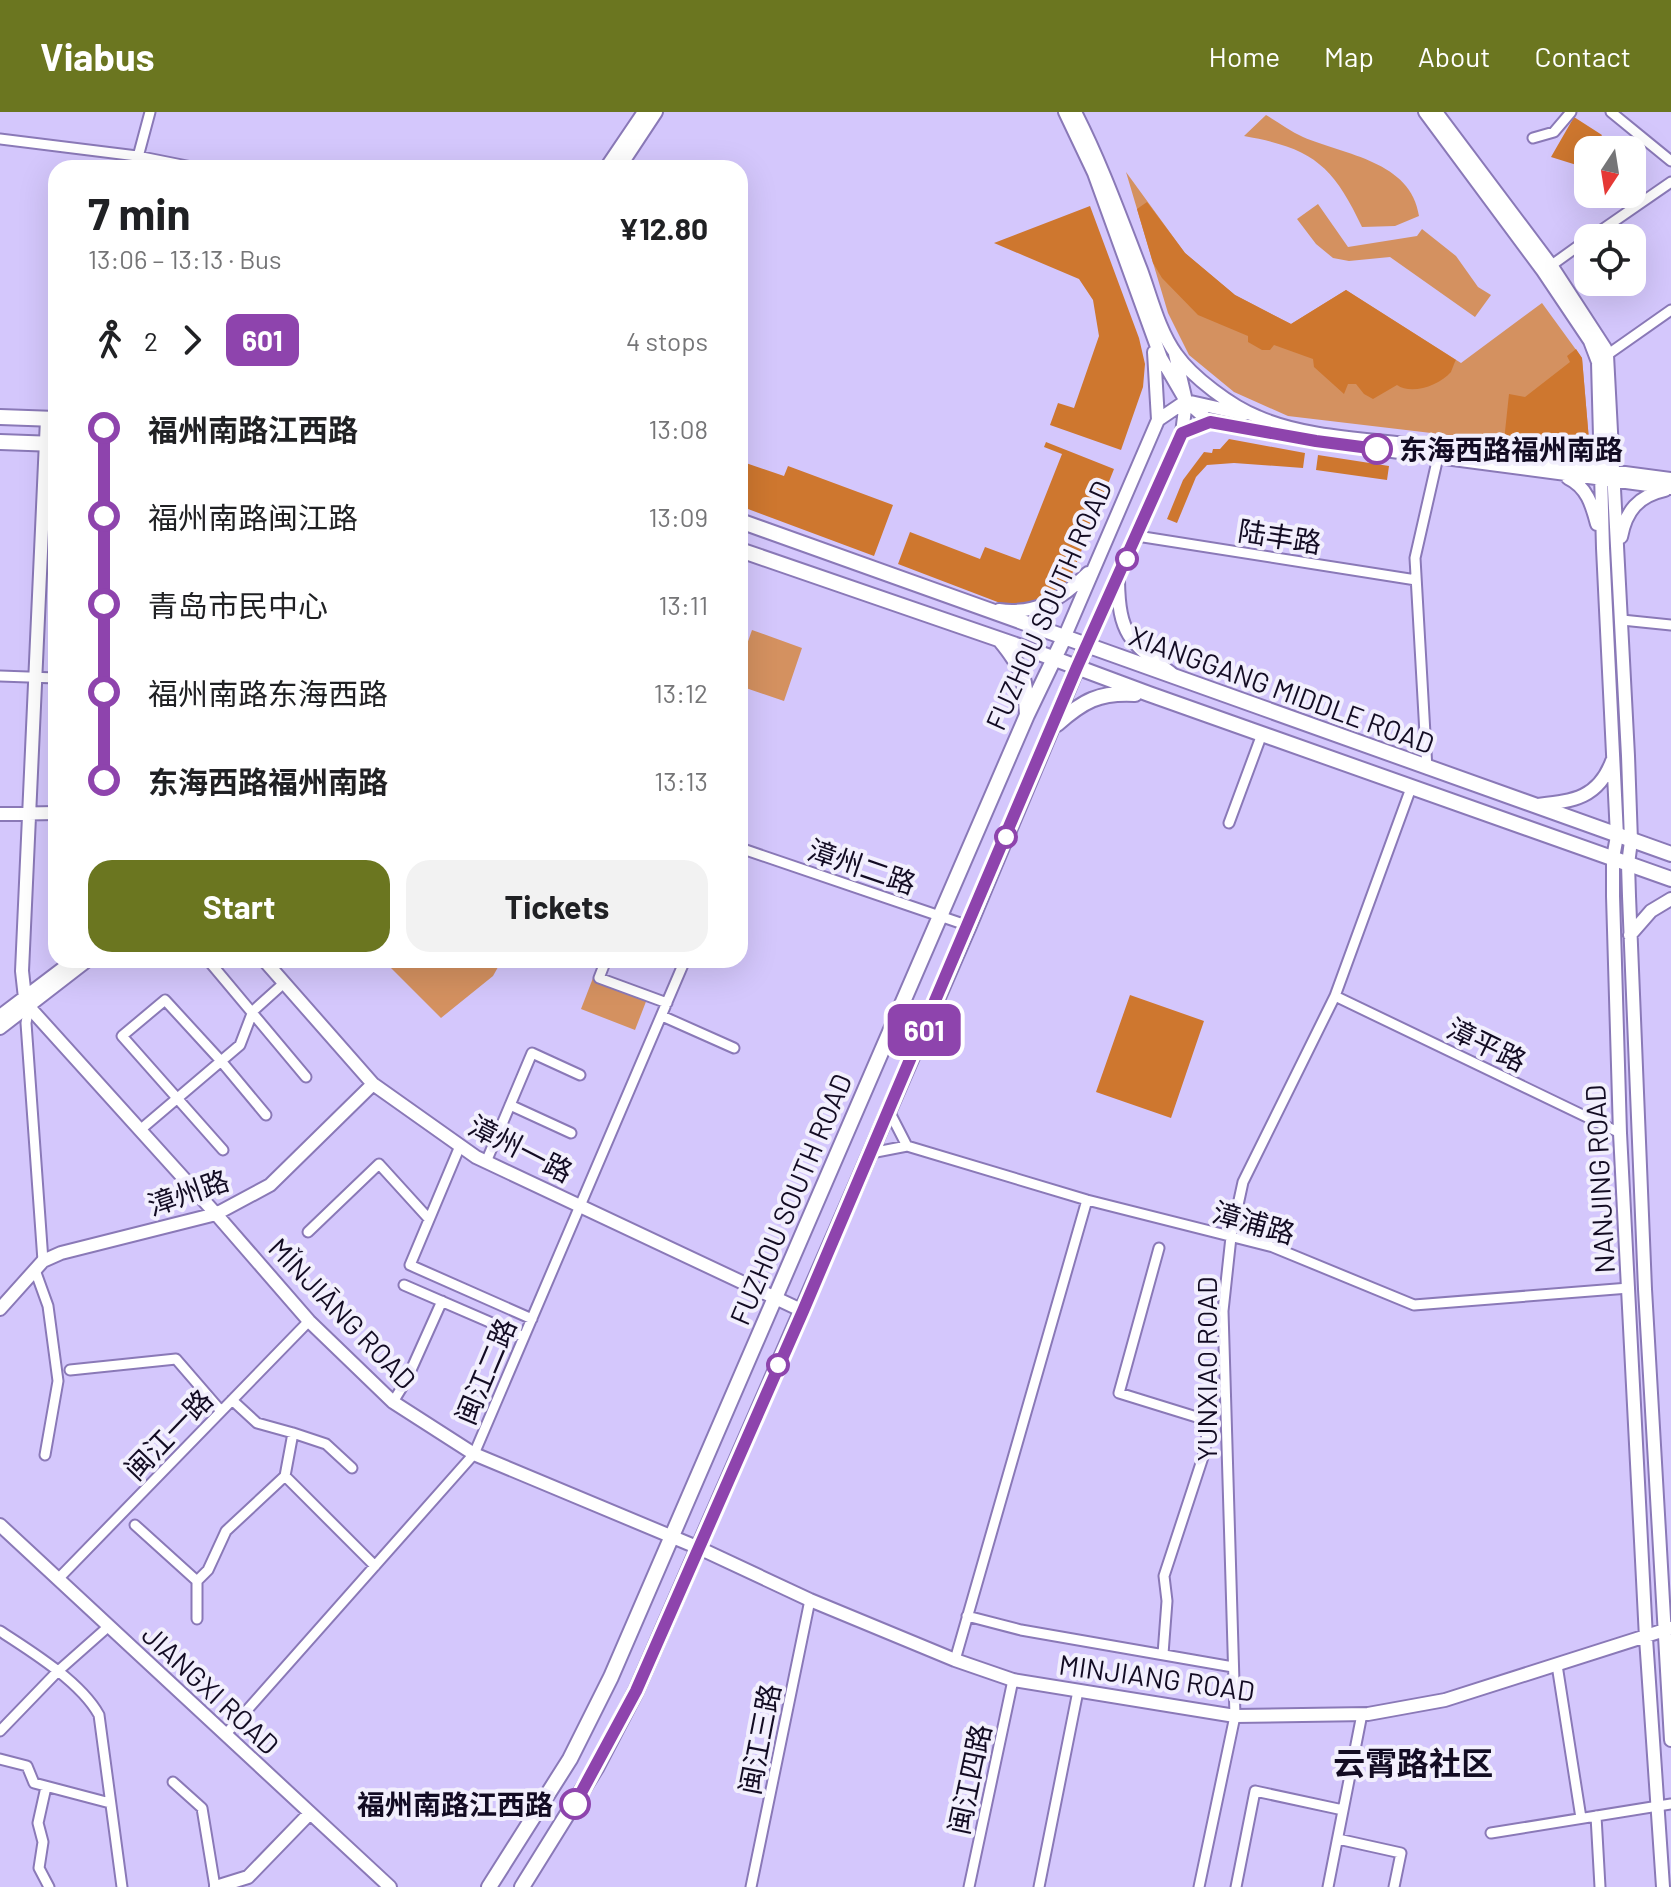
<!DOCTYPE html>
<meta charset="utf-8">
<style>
:root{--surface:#fff;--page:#f2f2f2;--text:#202124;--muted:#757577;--accent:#6b7620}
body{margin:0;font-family:Barlow,"Noto Sans SC",sans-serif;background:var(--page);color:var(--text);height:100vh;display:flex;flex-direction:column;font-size:30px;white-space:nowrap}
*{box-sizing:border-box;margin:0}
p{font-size:26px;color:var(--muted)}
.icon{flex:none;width:44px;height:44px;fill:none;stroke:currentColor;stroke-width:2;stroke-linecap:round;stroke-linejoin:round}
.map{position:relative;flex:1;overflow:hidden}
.drawer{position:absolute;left:48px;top:48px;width:700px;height:808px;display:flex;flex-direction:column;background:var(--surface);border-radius:24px;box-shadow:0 8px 32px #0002}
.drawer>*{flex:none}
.badge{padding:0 16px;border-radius:12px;font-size:28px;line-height:52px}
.needle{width:52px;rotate:192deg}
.fabs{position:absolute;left:1574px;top:24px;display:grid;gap:16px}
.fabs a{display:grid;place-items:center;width:72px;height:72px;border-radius:16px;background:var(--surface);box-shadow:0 8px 32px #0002;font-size:40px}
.map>.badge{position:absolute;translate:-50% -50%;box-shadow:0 0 0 4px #fff}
.legs{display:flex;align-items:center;gap:12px;height:88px;padding:0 40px;font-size:26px}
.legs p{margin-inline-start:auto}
.summary{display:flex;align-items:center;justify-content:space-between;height:136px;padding:0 40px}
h1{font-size:44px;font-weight:700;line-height:60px}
.primary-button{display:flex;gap:16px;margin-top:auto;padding:16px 40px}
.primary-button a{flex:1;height:92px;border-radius:24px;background:var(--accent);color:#fff;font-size:32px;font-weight:700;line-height:92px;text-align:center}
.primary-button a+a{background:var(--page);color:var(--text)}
ul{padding:0 40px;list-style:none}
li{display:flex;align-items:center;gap:28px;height:88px;font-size:30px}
li i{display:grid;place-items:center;width:12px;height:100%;margin:0 10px;background:currentColor}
li i::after{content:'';width:20px;height:20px;margin:-10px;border:6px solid;border-radius:50%;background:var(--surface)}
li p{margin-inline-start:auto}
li:first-child i{background:linear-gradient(#0000 50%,currentColor 0)}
li:last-child i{background:linear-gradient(currentColor 50%,#0000 0)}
header{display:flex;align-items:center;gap:48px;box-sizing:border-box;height:112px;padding:0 40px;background:var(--accent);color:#fff}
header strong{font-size:38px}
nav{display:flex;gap:44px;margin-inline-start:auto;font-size:28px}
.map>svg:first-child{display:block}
.green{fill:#d49160}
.forest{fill:#ce772f}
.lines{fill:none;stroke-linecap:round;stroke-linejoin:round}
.street-casing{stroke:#8a79b7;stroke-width:13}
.secondary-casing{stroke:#8a79b7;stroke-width:16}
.primary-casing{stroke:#8a79b7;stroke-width:18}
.street{stroke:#fff;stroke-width:9}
.secondary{stroke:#fff;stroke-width:12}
.primary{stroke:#fff;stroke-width:14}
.line-1-casing{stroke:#fff;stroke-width:18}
.line-1{stroke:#8e44ad;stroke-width:12}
.stop-1-dot{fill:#fff;stroke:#8e44ad;stroke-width:4}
.labels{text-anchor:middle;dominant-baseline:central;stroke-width:8;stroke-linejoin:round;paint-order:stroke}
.stop-label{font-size:28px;font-weight:bold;fill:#130c23;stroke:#f2effd;text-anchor:start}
.street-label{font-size:28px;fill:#130c23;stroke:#f2effd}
.quarter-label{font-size:32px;font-weight:bold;fill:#130c23;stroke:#f2effd}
</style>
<header>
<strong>Viabus</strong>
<nav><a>Home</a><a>Map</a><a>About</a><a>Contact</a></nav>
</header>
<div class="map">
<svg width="1671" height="1775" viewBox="0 0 1671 1775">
<rect width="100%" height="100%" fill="#d4c7fc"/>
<path class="green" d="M1266,3c12,7 24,16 37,22 42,18 108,24 116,79l-24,10 -33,1c-29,-62 -50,-79 -118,-91z
M1126,60l59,81 50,42 56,29 55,-34 115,73 81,-60 40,55 8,94 -302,-36 -54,-24 -45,-37 -21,-42z
M1318,92l30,43 69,-11 5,-7 34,27 22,31 13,8 -16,22 -85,-60 -41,4 -16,-3 -17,-14 -19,-25z
M752,518l50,18 -18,53 -44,-15v-22z
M383,848h119l-9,16 -52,42z
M593,866l54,21 -12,31 -54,-21z"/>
<path class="forest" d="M1574,5l28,18 -9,15h-5v9l-5,8 -32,-10z
M1147,90l38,51 50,42 56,29 55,-34 110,70c-1,1 -5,12 -5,12 -12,14 -40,23 -54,13l-24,14 -9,-5 -8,-10h-8l-4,10 -30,-27 -1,-8 -39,-14 -4,5h-8l-14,-8v-6l-50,-21 -36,-37 -9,-15 -16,-54z
M1090,94l49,132 6,26 -2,23 -22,63 -71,-25 8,-22 16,5 25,-72 -6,-36 -14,-21 -85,-36z
M1576,237l6,9 8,94 -86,-11 5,-47 16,3 45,-35 -3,-6z
M1229,327l76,14 -2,15 -69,-5 -27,2 -11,12 -19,46 -10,-4 16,-39 21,-28 8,1 1,-4h7z
M1046,330l68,27 -47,118 -22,12 -37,7 -110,-42 12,-32 70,27 5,-12 35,13 42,-106 -18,-7z
M1318,343l71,11 -2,14 -71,-10z
M740,349l44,15 4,-10 105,39 -19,51 -134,-50z
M1130,883l74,26 -33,97 -75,-26z"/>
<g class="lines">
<defs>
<path id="street" d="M1611,0l60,49
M1533,26l21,-6 17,-20
M0,27l137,17 60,12
M135,56l15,-56
M1590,126l81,-56
M1549,155l39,-28
M1607,243l64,-45
M1137,424l279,44
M1622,508l49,5
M0,564l56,2
M1427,657l-12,-211 23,-101
M1229,711l33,-89
M740,736l229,78
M208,848l98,117
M606,848l-7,18 68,25
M1335,884l285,137
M29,895l-3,16 17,238
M662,904l72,32
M510,993l61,28
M889,999l18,35 180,54 186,47 141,58 215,-17
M140,1018l100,-85 13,-34 31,-28
M460,1034l-50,119 122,54
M223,1038l-101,-114 43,-36 56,61 45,54
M871,1041l36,-7
M486,1050l46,-109 48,22
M308,1120l71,-68 50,55
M1159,1136l-40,145 84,26 4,13 -2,19 -41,125 3,25 -4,53
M35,1158l13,36 10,75 -13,74
M404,1173l120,52
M70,1258l106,-11 45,52
M232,1288l25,23 36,10
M393,1290l14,-23 35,-78
M285,1364l8,-43 33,11 26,24
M135,1413l62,56
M59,1466l250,-257
M967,1504l54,14 212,37
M197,1507v-38l11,-11 18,-39 59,-55 90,90
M0,1519c31,20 81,51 99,84l23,172
M955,1548l132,-460
M1557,1553l24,153
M0,1619l57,-59 52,-46
M225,1623l249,-281 211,-494
M0,1647l27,7 7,17 76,20
M173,1670l29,26 13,79
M46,1675l-8,36 5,19 -4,26 10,19
M1596,1704l4,71
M1491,1721l180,-29
M1338,1727l63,14 -7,34
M751,1775l59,-287
M969,1775l44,-207
M1039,1775l39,-196
M1199,1775l36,-171 -12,-405 8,-74 12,-55 92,-186 76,-208
M1236,1775l19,-96 88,19
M1328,1775l34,-173"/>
<path id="secondary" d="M1065,0l29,61 67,185 25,43 24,21 106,19 355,47
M1075,0c26,51 45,104 66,158 10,27 18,61 35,84 16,23 56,53 82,63 45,20 107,22 156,28
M1425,0l118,159 47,70 8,21 5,186 14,288 -4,22v38l7,237 26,505 17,249
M1436,0l115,153 54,83 2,7 21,401 3,85 -3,23 1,32 16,393 26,451
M606,56l38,-56
M619,56l37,-56
M1154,240l4,68
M47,307l-25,552 3,27 4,9 187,207 93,107 84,81 81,52 225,94 111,52 145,60 58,20 222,36 133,-2 77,-14 226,-72
M1182,321l28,-11
M1460,339l211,28
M1568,366c19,9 24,27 29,46
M1621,425c5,-26 17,-41 44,-47
M1118,469c1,54 12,61 53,92
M999,498c37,5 63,-11 89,-37
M1064,526l94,-218 28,-19 58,13
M1086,534l96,-213 4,-32 -11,-47
M1537,693c35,-4 61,-6 75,-44
M0,702l56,-1
M1630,823l21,-24 20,-12
M264,848l109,124 103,73 327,154
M0,904l74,-56
M0,916l88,-68
M0,1197l43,-48 18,-8 155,-39 54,-29 103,-101
M0,1413l390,362
M216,1775l32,-10 62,-64"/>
<path id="primary" d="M0,305l56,2
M0,330l56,2
M740,409l931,333
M740,438l299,103 110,41 522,185
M1000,528c24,29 25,37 27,75
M1057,612c26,-23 42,-32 78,-30
M489,1775l81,-128 41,-82 416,-962 37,-77
M522,1775l74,-119 40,-77 333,-765 117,-280"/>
</defs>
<use href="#street" class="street-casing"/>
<use href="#secondary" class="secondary-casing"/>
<use href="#primary" class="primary-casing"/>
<use href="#street" class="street"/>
<use href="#secondary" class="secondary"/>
<use href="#primary" class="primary"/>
</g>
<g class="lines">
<defs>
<path id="line-1" d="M575,1692l61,-113 167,-380 274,-644 105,-234 28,-11 106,19 61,8"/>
</defs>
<use href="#line-1" class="line-1-casing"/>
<use href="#line-1" class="line-1"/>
</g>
<g class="stop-1-dot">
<circle cx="1377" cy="337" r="14"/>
<circle cx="1127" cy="447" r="10"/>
<circle cx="1006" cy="725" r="10"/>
<circle cx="778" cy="1253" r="10"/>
<circle cx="575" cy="1692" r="14"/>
</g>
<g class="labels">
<g class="stop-label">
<text x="1399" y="337">东海西路福州南路</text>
<text x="553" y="1692" text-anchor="end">福州南路江西路</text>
</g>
<g class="street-label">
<text transform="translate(1280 424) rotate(9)">陆丰路</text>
<text transform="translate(1048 493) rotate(-66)">FUZHOU SOUTH ROAD</text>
<text transform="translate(1282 577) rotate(20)">XIANGGANG MIDDLE ROAD</text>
<text transform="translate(862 754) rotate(19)">漳州二路</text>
<text transform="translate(1487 932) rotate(26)">漳平路</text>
<text transform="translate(521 1036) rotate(27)">漳州一路</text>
<text transform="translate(1599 1067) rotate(-93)">NANJING ROAD</text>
<text transform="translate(188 1080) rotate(-19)">漳州路</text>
<text transform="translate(790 1087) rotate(-67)">FUZHOU SOUTH ROAD</text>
<text transform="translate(1254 1110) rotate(16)">漳浦路</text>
<text transform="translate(343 1201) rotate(46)">MǏNJIĀNG ROAD</text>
<text transform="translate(1206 1257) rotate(-90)">YUNXIAO ROAD</text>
<text transform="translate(485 1259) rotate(-67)">闽江二路</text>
<text transform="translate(168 1322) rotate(-46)">闽江一路</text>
<text transform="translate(1157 1565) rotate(8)">MINJIANG ROAD</text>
<text transform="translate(211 1577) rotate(43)">JIANGXI ROAD</text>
<text transform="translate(759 1627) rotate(-79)">闽江三路</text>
<text transform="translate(969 1667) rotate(-78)">闽江四路</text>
</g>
<g class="quarter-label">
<text x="1413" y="1650">云霄路社区</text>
</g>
</g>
</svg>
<div class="fabs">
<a><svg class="needle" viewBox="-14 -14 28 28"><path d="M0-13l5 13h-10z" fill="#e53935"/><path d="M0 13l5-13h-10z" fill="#757577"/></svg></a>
<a><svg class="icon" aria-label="locate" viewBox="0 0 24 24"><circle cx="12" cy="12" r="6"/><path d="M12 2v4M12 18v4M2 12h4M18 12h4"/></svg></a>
</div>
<b class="badge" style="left:924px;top:918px;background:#8e44ad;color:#fff">601</b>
<section class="drawer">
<div class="summary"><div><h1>7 min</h1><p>13:06 – 13:13 · Bus</p></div><b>¥12.80</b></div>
<div class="legs"><svg class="icon" aria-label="walk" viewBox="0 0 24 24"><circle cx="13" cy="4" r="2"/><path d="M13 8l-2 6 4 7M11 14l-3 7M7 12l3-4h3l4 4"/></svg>2<svg class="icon" aria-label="forward" viewBox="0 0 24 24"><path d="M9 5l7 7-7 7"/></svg><b class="badge" style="background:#8e44ad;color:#fff">601</b><p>4 stops</p></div>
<ul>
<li><i style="color:#8e44ad"></i><b>福州南路江西路</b><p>13:08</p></li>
<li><i style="color:#8e44ad"></i><span>福州南路闽江路</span><p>13:09</p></li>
<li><i style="color:#8e44ad"></i><span>青岛市民中心</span><p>13:11</p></li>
<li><i style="color:#8e44ad"></i><span>福州南路东海西路</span><p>13:12</p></li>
<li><i style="color:#8e44ad"></i><b>东海西路福州南路</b><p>13:13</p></li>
</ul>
<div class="primary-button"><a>Start</a><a>Tickets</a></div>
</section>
</div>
